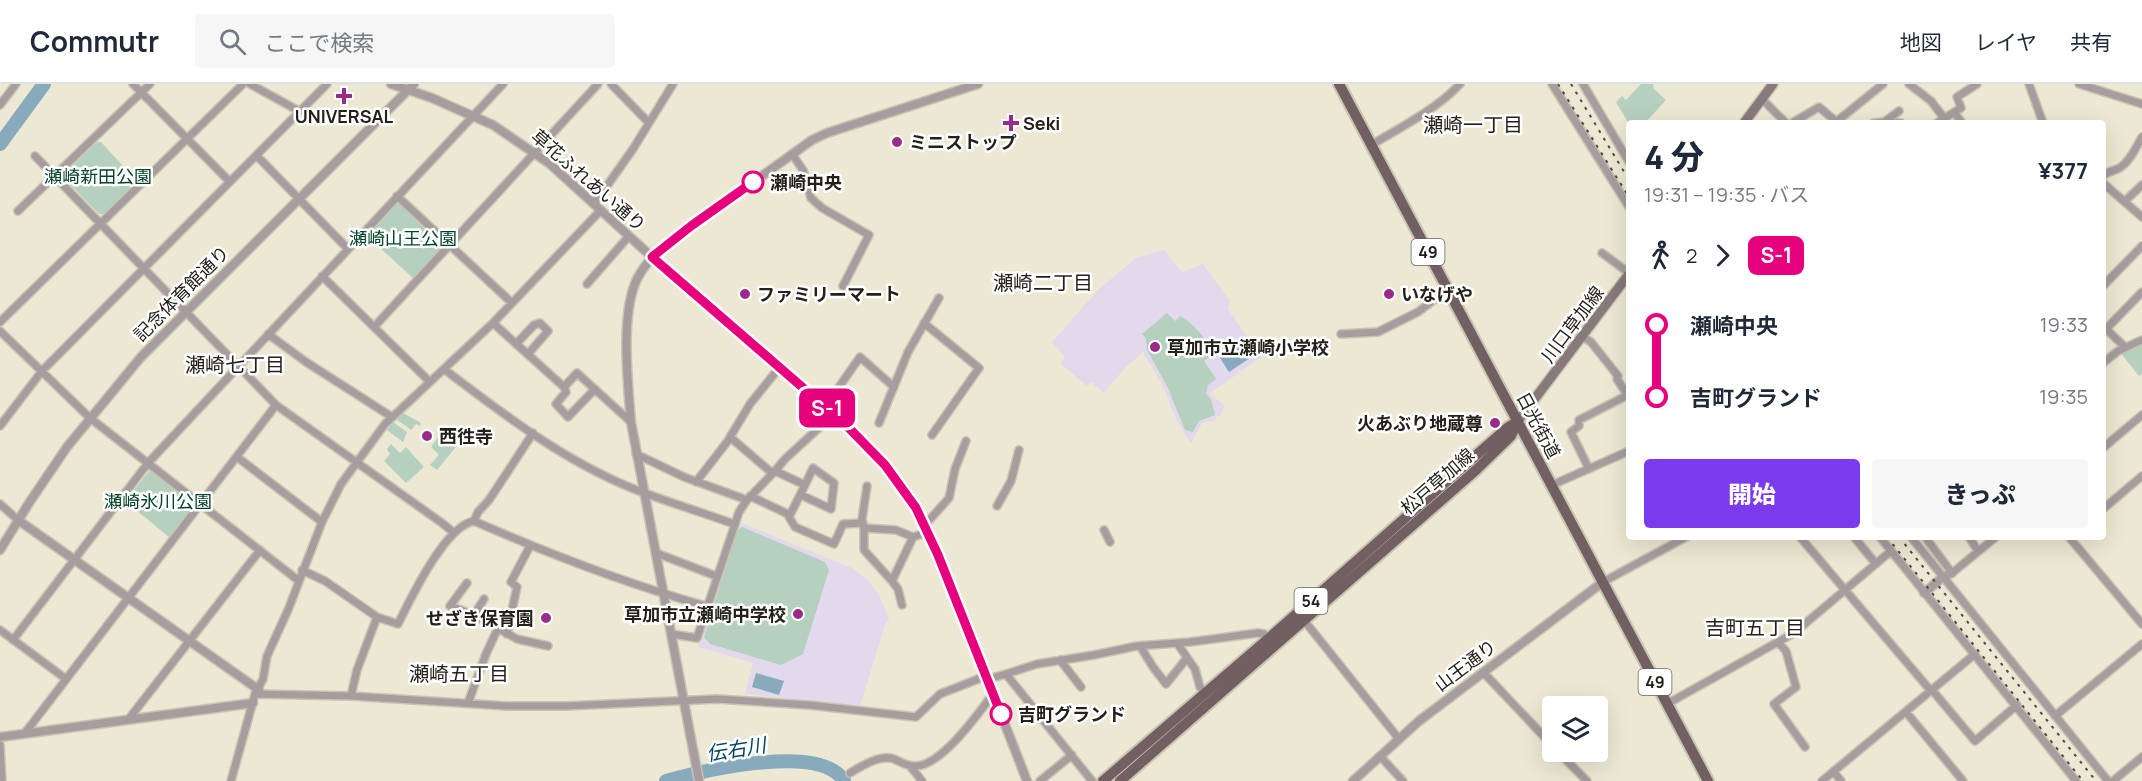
<!DOCTYPE html>
<html lang="ja">
<meta charset="utf-8">
<style>
:root{--surface:#fff;--page:#f6f6f7;--text:#1f2937;--muted:#747a83;--line:#e0e1e3;--accent:#7c3aed}
body{margin:0;font-family:Manrope,"Noto Sans JP",sans-serif;background:var(--page);color:var(--text);height:100vh;display:flex;flex-direction:column;font-size:22px;white-space:nowrap}
*{box-sizing:border-box;margin:0}
p{font-size:20px;color:var(--muted)}
.icon{flex:none;width:33px;height:33px;fill:none;stroke:currentColor;stroke-width:2;stroke-linecap:round;stroke-linejoin:round}
.map{position:relative;flex:1;overflow:hidden}
.details{position:absolute;left:1626px;top:36px;width:480px;height:420px;display:flex;flex-direction:column;background:var(--surface);border-radius:6px;box-shadow:0 6px 24px #0002}
.details>*{flex:none}
.badge{padding:0 12px;border-radius:9px;font-size:21px;line-height:39px}
.fabs{position:absolute;left:1542px;top:612px;display:grid;gap:12px}
.fabs a{display:grid;place-items:center;width:66px;height:66px;border-radius:6px;background:var(--surface);box-shadow:0 6px 24px #0002;font-size:30px}
.map>.badge{position:absolute;translate:-50% -50%;box-shadow:0 0 0 3px #fff}
.legs{display:flex;align-items:center;gap:9px;height:66px;padding:0 18px;font-size:20px}
.legs p{margin-inline-start:auto}
.headline{display:flex;align-items:center;justify-content:space-between;height:102px;padding:0 18px}
h1{font-size:33px;font-weight:800;line-height:45px}
.primary-button{display:flex;gap:12px;margin-top:auto;padding:12px 18px}
.primary-button a{flex:1;height:69px;border-radius:6px;background:var(--accent);color:#fff;font-size:24px;font-weight:800;line-height:69px;text-align:center}
.primary-button a+a{background:var(--page);color:var(--text)}
ul{padding:0 18px;list-style:none}
li{display:flex;align-items:center;gap:21px;height:72px;font-size:22px}
li i{display:grid;place-items:center;width:9px;height:100%;margin:0 8px;background:currentColor}
li i::after{content:'';width:15px;height:15px;margin:-8px;border:4px solid;border-radius:50%;background:var(--surface)}
li p{margin-inline-start:auto}
li:first-child i{background:linear-gradient(#0000 50%,currentColor 0)}
li:last-child i{background:linear-gradient(currentColor 50%,#0000 0)}
header{display:flex;align-items:center;gap:36px;box-sizing:border-box;height:84px;padding:0 30px;background:var(--surface);border-bottom:2px solid var(--line)}
header strong{font-size:28px}
nav{display:flex;gap:33px;margin-inline-start:auto;font-size:21px}
.search{width:420px;height:54px;background:var(--page);display:flex;align-items:center;gap:15px;box-sizing:border-box;padding:0 21px;border-radius:6px;color:var(--muted);font-size:22px}
.map>svg:first-child{display:block}
.education{fill:#e3d9ed}
.green{fill:#b5d0bf}
.water{fill:#87aabd}
.lines{fill:none;stroke-linecap:round;stroke-linejoin:round}
.river{stroke:#87aabd;stroke-width:14}
.minor-casing{stroke:#c8c4b2;stroke-width:10}
.tertiary-casing{stroke:#c8c4b2;stroke-width:11}
.secondary-casing{stroke:#c8c4b2;stroke-width:12}
.primary-casing{stroke:#c8c4b2;stroke-width:14}
.minor{stroke:#a79d9e;stroke-width:7}
.tertiary{stroke:#a79d9e;stroke-width:8}
.secondary{stroke:#88797b;stroke-width:9}
.primary{stroke:#715f62;stroke-width:10}
.rail{stroke:#4e4c42;stroke-width:2;stroke-dasharray:3 6;stroke-linecap:butt}
.line-1-casing{stroke:#fff;stroke-width:14}
.line-1{stroke:#e6007e;stroke-width:9}
.poi-dot{fill:#9b2b88;stroke:#fff;stroke-width:2}
.stop-1-dot{fill:#fff;stroke:#e6007e;stroke-width:3}
.labels{text-anchor:middle;dominant-baseline:central;stroke-width:5;stroke-linejoin:round;paint-order:stroke}
.shield{fill:#fff;stroke:#65645f;stroke-width:1.5}
.shield-label{font-size:16px;font-weight:bold;fill:#23211a}
.poi-label{font-size:18px;font-weight:bold;fill:#23211a;stroke:#fff;text-anchor:start}
.park-label{font-size:18px;fill:#034328;stroke:#fff}
.street-label{font-size:18px;fill:#23211a;stroke:#fff}
.stop-label{font-size:18px;font-weight:bold;fill:#23211a;stroke:#fff;text-anchor:start}
.neighbourhood-label{font-size:20px;fill:#23211a;stroke:#fff}
.water-label{font-size:20px;font-style:italic;fill:#004661;stroke:#fff}
</style>
<header>
<strong>Commutr</strong>
<div class="search"><svg class="icon" aria-label="search" viewBox="0 0 24 24"><circle cx="10" cy="10" r="6"/><path d="M15 15l6 6"/></svg>ここで検索</div>
<nav><a>地図</a><a>レイヤ</a><a>共有</a></nav>
</header>
<div class="map">
<svg width="2142" height="697" viewBox="0 0 2142 697">
<rect width="100%" height="100%" fill="#ece8d3"/>
<path class="education" d="M1164,166l18,22 21,-8 27,37 -2,8 33,48 -52,37 16,11 -5,11 -5,1 1,3 -14,3 -11,21 -15,-25 -12,-31 -21,-36 -19,17 -20,24 -13,-11 -4,4 -26,-22 4,-7 -13,-15 47,-53 37,-31z
M737,437l115,47 15,11 12,16 10,24 -4,6 -25,81 -115,-12 8,-31 -55,-16z"/>
<path class="green" d="M1641,0h12l1,5 12,11 -21,23 -16,1 -13,-22 6,-6 4,4z
M97,58h4l35,38v3l-32,31h-5l-35,-36v-5z
M396,119h3l43,40 1,4 -30,31 -46,-42 1,-4z
M1167,229l8,8 5,-5c13,7 30,25 31,40l-7,5 12,18 -8,6 -2,9 5,5 4,16 -16,6 -6,11 -8,-2 -18,-44 -20,-36 -1,-11 -4,-5z
M2142,258v32l-3,2 -19,-24z
M403,329l18,10 -1,3 -4,-2 -5,6 -15,-11z
M393,338l14,10 -4,10 -16,-12z
M441,349l18,10 -22,27 -7,-5 9,-10 -8,-8z
M391,360l9,9 6,-6 18,20 -18,16 -22,-22 6,-7 -3,-5z
M151,385l44,34 -26,34 -44,-36z
M742,443l83,35 4,8 -26,84 -22,11 -71,-21 -6,-7 33,-106z"/>
<path class="water" d="M1243,259l10,13 -24,16 -9,-14z
M756,589l28,8 -5,14 -27,-8z"/>
<g class="lines">
<path class="river" d="M0,60l44,-60
M666,697c36,-10 155,-39 178,0"/>
<defs>
<path id="minor" d="M133,0l97,98
M250,0l49,27
M611,0l38,39
M1552,0l77,123
M1583,0l46,78
M1909,0l22,17 13,17
M2029,0l14,39
M2079,0l63,20
M1762,15l24,24
M0,21l16,-21
M1954,28l8,11
M1836,38l47,-38
M1884,38l17,1
M1792,39l27,-16 19,16
M1874,39l10,-1 15,-11
M1937,39l24,-15 -4,-11 20,-13
M1371,61c29,-17 67,-37 89,-61
M792,70l11,16 8,28 11,10 47,27 -26,51
M35,72l241,249 166,118 11,9
M257,72l90,92
M2103,92c6,-6 13,-5 18,-9 10,-7 15,-20 21,-30
M2103,99l39,34
M397,112l115,107
M2125,117l17,-16
M594,120l39,-55 40,-65
M18,127l132,-127
M1602,169l27,20
M322,192l108,106
M587,200l42,-48
M2103,202l39,-40
M0,238l243,-238
M493,239l71,64 13,-14 54,49
M924,239l55,45 -47,67
M2103,242l22,21
M374,243l224,-243
M2107,244l35,-36
M0,247l90,87 209,163
M268,250l38,28 86,55
M1341,250l37,-2 40,-20 30,-23
M1583,253l8,5 27,34 -1,3 12,18
M516,260l18,-19 6,-2 8,8 -20,23
M2103,279l15,-12 24,-11
M444,285c59,45 120,92 190,120 33,13 67,23 100,35
M564,303l2,5 -10,12 12,13 27,-28
M825,323l35,-50 34,30
M879,339l29,-71 31,-54
M0,342l42,-55 285,-287
M730,353l42,36
M2103,364l39,-33
M636,370l48,23 63,23
M237,373l85,65
M1589,385l-18,-37 8,-6v-6l49,-25
M775,387l30,14 -16,32 6,10 39,17 9,-20 20,-1
M696,398l31,-40 23,-38 29,-36
M1552,401l77,-34
M867,402l-5,33 2,9v22l28,31
M801,411l30,14 3,-26 -21,-15 -8,17
M750,412l40,19
M0,420l18,16
M997,422l14,-25 8,-31
M2103,425l39,-33
M474,437l4,-9 11,-12 44,-67
M924,442l25,-28 6,-29 11,-28
M864,444l32,2 17,7 15,-5
M1104,446l6,12
M1800,453l131,154
M1854,453l22,27
M1880,453l196,244
M1911,453l197,244
M1925,453l27,36 44,-36
M1969,453l9,14
M2069,453l73,87
M656,469l60,23
M302,486l23,11 52,36 21,7c13,-26 47,-98 76,-103 75,33 153,63 232,85
M1603,498l83,-45
M467,499l-17,23 24,9
M484,515l-10,16 43,24 31,7
M902,521l-4,-16 -6,-8 21,-44
M1303,535l96,120
M0,546l66,49
M507,550l10,-47 -6,-5 19,-36
M671,550l26,4 42,-126 8,-12 28,-29 10,-12 49,-45
M13,556l135,-177 355,-379
M1778,558l8,9 10,36 -22,17 31,43
M1177,559l18,26 5,18 5,6
M1140,562l13,21 13,17 21,-26
M1060,576l21,27
M1483,588l69,73
M1006,590l31,-10 57,-9 43,-9 53,-4 68,-9 6,1 6,6
M988,595l18,-5 86,107
M1932,606l43,51 42,-36
M255,610l96,2 156,10h59l151,-7 92,6 107,12 24,-23 46,-18
M351,612l6,-26 20,-53
M468,619l18,-49 12,-26
M1667,620l127,-71 97,-82
M1906,628l57,69
M2055,632l87,-72
M128,636l132,-170
M25,649l251,-328
M0,661l2,36
M1558,668l29,29
M1380,672l23,25
M910,682l12,15
M1834,688l7,9
M850,689c12,-7 30,-19 44,-14 7,3 14,8 22,7 26,-1 62,-52 77,-72
M231,697l24,-87 8,-15 4,-23 21,-46 34,-88 19,-38 44,-60 108,-101 108,-113
M1040,697l32,-26
M1822,697l153,-127
M2113,697l29,-24"/>
<path id="tertiary" d="M391,0l41,14 61,27 57,39 102,93 194,168 39,40 20,26 19,35 33,75 70,180
M18,436l241,170
M0,466l29,-47 38,-56 74,-90 273,-273
M1924,509l19,-16 9,-4
M0,653l253,-34
M699,697l-68,-359c-3,-38 -11,-108 6,-143 6,-12 16,-23 26,-32l149,-107 15,-7 151,-49
M1353,697l66,-60 184,-139"/>
<path id="secondary" d="M1744,39l29,-39
M1518,337l111,-147"/>
<path id="primary" d="M1339,0l369,697
M1103,697l165,-142 239,-211 11,-7
M1120,697l356,-311 35,-34 7,-15"/>
</defs>
<use href="#minor" class="minor-casing"/>
<use href="#tertiary" class="tertiary-casing"/>
<use href="#secondary" class="secondary-casing"/>
<use href="#primary" class="primary-casing"/>
<use href="#minor" class="minor"/>
<use href="#tertiary" class="tertiary"/>
<use href="#secondary" class="secondary"/>
<use href="#primary" class="primary"/>
<path class="rail" d="M1558,0l71,113
M1571,0l58,96
M1887,453l196,244
M1899,453l197,244"/>
</g>
<g class="lines">
<defs>
<path id="line-1" d="M753,98l-62,44 -39,31 194,168 39,40 31,43 22,47 63,159"/>
</defs>
<use href="#line-1" class="line-1-casing"/>
<use href="#line-1" class="line-1"/>
</g>
<g class="poi-dot">
<path d="M341 3h6v6h6v6h-6v6h-6v-6h-6v-6h6z"/>
<path d="M1008 30h6v6h6v6h-6v6h-6v-6h-6v-6h6z"/>
<circle cx="897" cy="58" r="6"/>
<circle cx="745" cy="210" r="6"/>
<circle cx="1389" cy="210" r="6"/>
<circle cx="1155" cy="263" r="6"/>
<circle cx="1495" cy="339" r="6"/>
<circle cx="427" cy="352" r="6"/>
<circle cx="798" cy="530" r="6"/>
<circle cx="546" cy="534" r="6"/>
</g>
<g class="stop-1-dot">
<circle cx="753" cy="98" r="10"/>
<circle cx="1001" cy="630" r="10"/>
</g>
<g class="labels">
<g class="shield">
<rect x="1411.5" y="155" width="33" height="26" rx="4.5"/>
<rect x="1294.5" y="504" width="33" height="26" rx="4.5"/>
<rect x="1638.5" y="585" width="33" height="26" rx="4.5"/>
</g>
<g class="shield-label">
<text x="1428" y="168">49</text>
<text x="1311" y="517">54</text>
<text x="1655" y="598">49</text>
</g>
<g class="poi-label">
<text x="344" y="32" text-anchor="middle">UNIVERSAL</text>
<text x="1023" y="39">Seki</text>
<text x="909" y="58">ミニストップ</text>
<text x="757" y="210">ファミリーマート</text>
<text x="1401" y="210">いなげや</text>
<text x="1167" y="263">草加市立瀬崎小学校</text>
<text x="1483" y="339" text-anchor="end">火あぶり地蔵尊</text>
<text x="439" y="352">西徃寺</text>
<text x="786" y="530" text-anchor="end">草加市立瀬崎中学校</text>
<text x="534" y="534" text-anchor="end">せざき保育園</text>
</g>
<g class="park-label">
<text x="98" y="92">瀬崎新田公園</text>
<text x="403" y="154">瀬崎山王公園</text>
<text x="158" y="417">瀬崎氷川公園</text>
</g>
<g class="street-label">
<text transform="translate(589 96) rotate(41)">草花ふれあい通り</text>
<text transform="translate(181 209) rotate(-45)">記念体育館通り</text>
<text transform="translate(1572 240) rotate(-53)">川口草加線</text>
<text transform="translate(1539 341) rotate(62)">日光街道</text>
<text transform="translate(1437 397) rotate(-41)">松戸草加線</text>
<text transform="translate(1465 581) rotate(-37)">山王通り</text>
</g>
<g class="stop-label">
<text x="770" y="98">瀬崎中央</text>
<text x="1018" y="630">吉町グランド</text>
</g>
<g class="neighbourhood-label">
<text x="1473" y="40">瀬崎一丁目</text>
<text x="1043" y="198">瀬崎二丁目</text>
<text x="235" y="280">瀬崎七丁目</text>
<text x="1755" y="543">吉町五丁目</text>
<text x="459" y="589">瀬崎五丁目</text>
</g>
<g class="water-label">
<text transform="translate(736 665) rotate(-9)">伝右川</text>
</g>
</g>
</svg>
<div class="fabs">
<a><svg class="icon" aria-label="layers" viewBox="0 0 24 24"><path d="M12 4l9 5-9 5-9-5zM3 14l9 5 9-5"/></svg></a>
</div>
<b class="badge" style="left:827px;top:324px;background:#e6007e;color:#fff">S-1</b>
<section class="details">
<div class="headline"><div><h1>4 分</h1><p>19:31 – 19:35 · バス</p></div><b>¥377</b></div>
<div class="legs"><svg class="icon" aria-label="walk" viewBox="0 0 24 24"><circle cx="13" cy="4" r="2"/><path d="M13 8l-2 6 4 7M11 14l-3 7M7 12l3-4h3l4 4"/></svg>2<svg class="icon" aria-label="forward" viewBox="0 0 24 24"><path d="M9 5l7 7-7 7"/></svg><b class="badge" style="background:#e6007e;color:#fff">S-1</b></div>
<ul>
<li><i style="color:#e6007e"></i><b>瀬崎中央</b><p>19:33</p></li>
<li><i style="color:#e6007e"></i><b>吉町グランド</b><p>19:35</p></li>
</ul>
<div class="primary-button"><a>開始</a><a>きっぷ</a></div>
</section>
</div>
